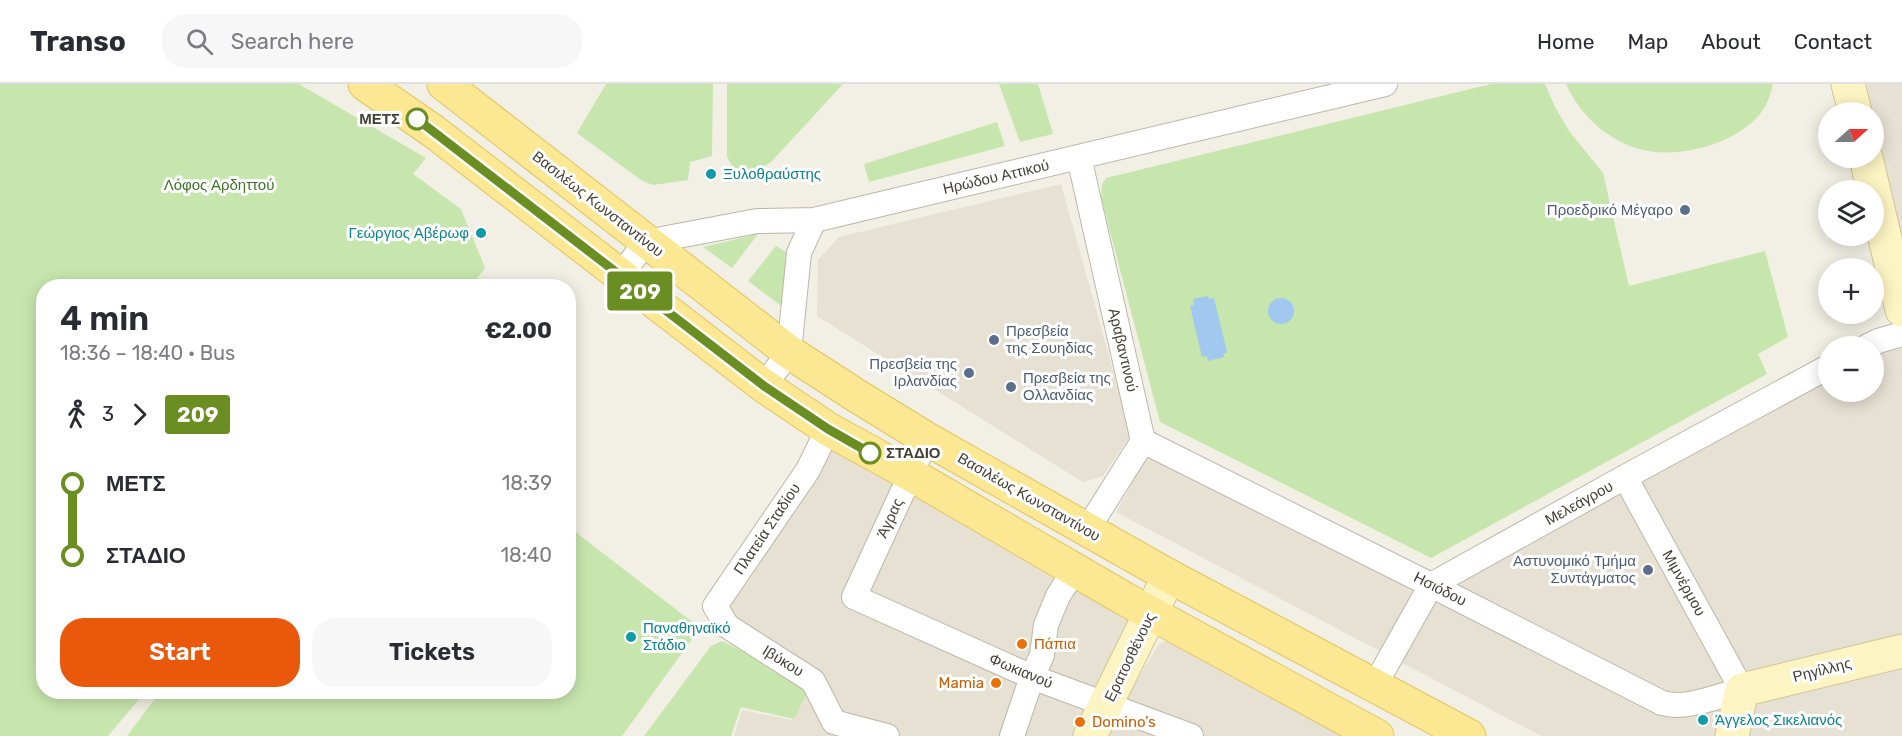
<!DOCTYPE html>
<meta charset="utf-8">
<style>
:root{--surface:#fff;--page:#f7f7f7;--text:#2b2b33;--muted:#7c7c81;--line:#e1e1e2;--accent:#ea580c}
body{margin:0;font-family:Rubik,sans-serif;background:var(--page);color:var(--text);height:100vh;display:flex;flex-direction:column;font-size:22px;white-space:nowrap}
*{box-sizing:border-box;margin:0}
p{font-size:20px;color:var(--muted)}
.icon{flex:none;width:33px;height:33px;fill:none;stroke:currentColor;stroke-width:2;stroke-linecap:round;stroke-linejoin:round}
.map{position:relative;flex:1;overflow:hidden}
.side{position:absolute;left:36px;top:195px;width:540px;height:420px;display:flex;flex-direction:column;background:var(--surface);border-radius:24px;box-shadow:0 3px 15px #0003}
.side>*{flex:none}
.badge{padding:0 12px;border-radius:4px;font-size:21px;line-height:39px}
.needle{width:39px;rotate:69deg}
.controls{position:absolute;left:1818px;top:18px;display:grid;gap:12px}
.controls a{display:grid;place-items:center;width:66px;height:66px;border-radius:50%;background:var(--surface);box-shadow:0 3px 15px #0003;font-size:30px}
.map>.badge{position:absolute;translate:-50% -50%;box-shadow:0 0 0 3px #fff}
.legs{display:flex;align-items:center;gap:9px;height:66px;padding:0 24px;font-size:20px}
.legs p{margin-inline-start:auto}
.head{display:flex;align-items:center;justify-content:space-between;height:102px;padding:0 24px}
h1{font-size:33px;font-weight:600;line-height:45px}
.action{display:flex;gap:12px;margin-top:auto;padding:12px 24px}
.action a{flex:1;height:69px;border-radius:24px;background:var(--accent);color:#fff;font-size:24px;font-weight:600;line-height:69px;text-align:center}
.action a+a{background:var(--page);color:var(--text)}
ul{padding:0 24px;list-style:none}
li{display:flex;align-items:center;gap:21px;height:72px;font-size:22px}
li i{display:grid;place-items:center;width:9px;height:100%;margin:0 8px;background:currentColor}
li i::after{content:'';width:15px;height:15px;margin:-8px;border:4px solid;border-radius:50%;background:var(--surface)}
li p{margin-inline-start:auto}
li:first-child i{background:linear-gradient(#0000 50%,currentColor 0)}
li:last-child i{background:linear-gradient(currentColor 50%,#0000 0)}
header{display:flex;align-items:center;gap:36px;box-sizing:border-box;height:84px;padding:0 30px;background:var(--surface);border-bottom:2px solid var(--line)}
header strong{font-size:28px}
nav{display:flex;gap:33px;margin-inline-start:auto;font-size:21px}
.search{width:420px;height:54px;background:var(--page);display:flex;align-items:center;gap:15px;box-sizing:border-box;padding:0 21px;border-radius:24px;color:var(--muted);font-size:22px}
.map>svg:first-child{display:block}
.residential{fill:#e6e1d2}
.green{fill:#c7e6ad}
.water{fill:#a1c8ee}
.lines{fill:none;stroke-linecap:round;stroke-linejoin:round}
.street-casing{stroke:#bdb7a7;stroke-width:26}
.secondary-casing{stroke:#d1c695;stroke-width:35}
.primary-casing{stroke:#e1c563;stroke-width:35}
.street{stroke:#fff;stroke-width:24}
.secondary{stroke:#fdf4c3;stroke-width:33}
.primary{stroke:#fce793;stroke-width:33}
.line-1-casing{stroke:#fff;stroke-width:14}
.line-1{stroke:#6b8e23;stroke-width:9}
.stop-1-dot{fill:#fff;stroke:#6b8e23;stroke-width:3}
.culture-dot{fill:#0f9aa8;stroke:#fff;stroke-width:2}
.service-dot{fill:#5c6f8a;stroke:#fff;stroke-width:2}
.food-dot{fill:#e8710a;stroke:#fff;stroke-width:2}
.labels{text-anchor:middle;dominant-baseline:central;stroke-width:6;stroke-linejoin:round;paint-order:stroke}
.stop-label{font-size:15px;font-weight:bold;fill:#443f34;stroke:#fff;text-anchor:end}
.culture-label{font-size:15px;fill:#0d838f;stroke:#fff;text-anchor:start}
.street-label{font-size:15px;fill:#443f34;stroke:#fff}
.park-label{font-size:15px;fill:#3f7429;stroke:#fff}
.service-label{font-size:15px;fill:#4e5e75;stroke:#fff;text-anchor:end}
.food-label{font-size:15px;fill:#c56008;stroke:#fff;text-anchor:start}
</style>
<header>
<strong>Transo</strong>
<div class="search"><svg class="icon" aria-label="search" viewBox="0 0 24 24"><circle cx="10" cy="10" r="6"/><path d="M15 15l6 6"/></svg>Search here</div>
<nav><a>Home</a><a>Map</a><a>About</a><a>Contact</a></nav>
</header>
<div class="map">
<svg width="1902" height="652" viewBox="0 0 1902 652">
<rect width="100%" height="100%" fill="#f2efe4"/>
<path class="residential" d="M1861,0h41v170l-28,-120v-22h-6z
M1061,100l70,251 -28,41 -20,6 -266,-166 1,-56 21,-23z
M1899,255l3,12v385h-361l-425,-224 35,-63 281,146 396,-217v14h46v-39z
M831,365l304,171 -49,116h-352l8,-26 50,10 17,-34 -86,-80z
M1171,555l185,97h-253l56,-92z"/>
<path class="green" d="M0,0h299l127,74 -13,16 48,35 24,59 -14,18h-427v406h101l-37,44h-108z
M606,0h107l-1,72 -22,6 -2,18 -35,5 -12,-5 -64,-47z
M727,0h116l-71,77 -15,11 -12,1 -11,-4 -7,-12z
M999,0h39l15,50 -33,8z
M1491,0h54l10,23 14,24 34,42 26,113 136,-35 23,86 -30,17 9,20 -336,184 -271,-136 -59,-225 1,-13 4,-6z
M1566,0h207c-2,8 -5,19 -10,26 -24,34 -85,50 -124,39 -33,-10 -59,-34 -73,-65z
M997,38l8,24 -136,36 -5,-18z
M758,150l-26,34 -29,-21z
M776,162l10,6 -2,56 -36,-27z
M569,443l131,101 -78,108h-495l33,-44h408z
M722,557l89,44 -17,34 -53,-12 -10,29h-87l67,-90z"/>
<path class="water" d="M1208,212l1,3 5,-1 13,54 -4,2 1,3 -16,4 -1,-5 -5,1 -12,-51 4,-1 -1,-6z
M1268 227a13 13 0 1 1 26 0a13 13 0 1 1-26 0Z"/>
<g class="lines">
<defs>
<path id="street" d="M1079,73l64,284 -56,89
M620,192l26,-34 111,-21 57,-1 571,-136
M1868,262l10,-5 24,-7
M764,302l25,-34 10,-99 15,-33
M828,345l-20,41 -93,136 12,20 86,55 21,41 53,14
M927,355l-73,158 178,80 159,59
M1143,357l288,144 231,118c25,7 55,-7 80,-13l-117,-213
M1375,601l56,-100 194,-108 203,-110
M1012,652l20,-59 10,-22 4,-30 12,-29 16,-25"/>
<path id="secondary" d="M1848,0l7,28
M1866,74l36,152
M1090,652l79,-160
M1732,652l10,-46 160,-39"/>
<path id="primary" d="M365,0l68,47 331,255 64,43 82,45 215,125 252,137
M444,0l345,268 68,44 70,43 242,137 300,160"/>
</defs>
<use href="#street" class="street-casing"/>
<use href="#secondary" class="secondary-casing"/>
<use href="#primary" class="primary-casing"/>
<use href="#street" class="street"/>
<use href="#secondary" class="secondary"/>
<use href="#primary" class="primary"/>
</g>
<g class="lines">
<defs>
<path id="line-1" d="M417,35l347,267 64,43 42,24"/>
</defs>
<use href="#line-1" class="line-1-casing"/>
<use href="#line-1" class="line-1"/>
</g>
<g class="stop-1-dot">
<circle cx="417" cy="35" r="10"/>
<circle cx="870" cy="369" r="10"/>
</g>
<g class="culture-dot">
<circle cx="711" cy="90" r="6"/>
<circle cx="481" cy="149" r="6"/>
<circle cx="631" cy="553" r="6"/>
<circle cx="1703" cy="636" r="6"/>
</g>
<g class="service-dot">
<circle cx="1685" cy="126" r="6"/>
<circle cx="994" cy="256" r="6"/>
<circle cx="969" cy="289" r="6"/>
<circle cx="1011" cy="303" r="6"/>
<circle cx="1648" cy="486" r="6"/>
</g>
<g class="food-dot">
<circle cx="1022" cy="560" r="6"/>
<circle cx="996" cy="599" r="6"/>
<circle cx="1080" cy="638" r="6"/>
</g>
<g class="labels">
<g class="stop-label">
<text x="400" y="35">ΜΕΤΣ</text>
<text x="886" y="369" text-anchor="start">ΣΤΑΔΙΟ</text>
</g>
<g class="culture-label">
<text x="723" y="90">Ξυλοθραύστης</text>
<text x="469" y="149" text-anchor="end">Γεώργιος Αβέρωφ</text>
<text x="643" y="544">Παναθηναϊκό<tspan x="643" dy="17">Στάδιο</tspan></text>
<text x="1715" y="636">Άγγελος Σικελιανός</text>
</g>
<g class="street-label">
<text transform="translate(996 93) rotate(-13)">Ηρώδου Αττικού</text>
<text transform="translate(598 120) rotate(38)">Βασιλέως Κωνσταντίνου</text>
<text transform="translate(1123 266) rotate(77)">Αραβαντινού</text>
<text transform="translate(1029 413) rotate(30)">Βασιλέως Κωνσταντίνου</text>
<text transform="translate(1579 419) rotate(-29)">Μελεάγρου</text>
<text transform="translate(890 434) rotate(-65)">Άγρας</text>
<text transform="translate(767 445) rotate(-56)">Πλατεία Σταδίου</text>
<text transform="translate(1684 499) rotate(61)">Μιμνέρμου</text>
<text transform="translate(1440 505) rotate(27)">Ησιόδου</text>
<text transform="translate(1130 573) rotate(-64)">Ερατοσθένους</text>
<text transform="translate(783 577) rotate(32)">Ιβύκου</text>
<text transform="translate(1822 586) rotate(-14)">Ρηγίλλης</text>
<text transform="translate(1021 587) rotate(23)">Φωκιανού</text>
</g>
<g class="park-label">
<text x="219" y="101">Λόφος Αρδηττού</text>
</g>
<g class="service-label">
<text x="1673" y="126">Προεδρικό Μέγαρο</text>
<text x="1006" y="247" text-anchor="start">Πρεσβεία<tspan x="1006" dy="17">της Σουηδίας</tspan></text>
<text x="957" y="280">Πρεσβεία της<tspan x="957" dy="17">Ιρλανδίας</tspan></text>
<text x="1023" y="294" text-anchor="start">Πρεσβεία της<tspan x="1023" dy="17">Ολλανδίας</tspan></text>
<text x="1636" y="477">Αστυνομικό Τμήμα<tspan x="1636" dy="17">Συντάγματος</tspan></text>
</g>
<g class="food-label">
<text x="1034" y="560">Πάπια</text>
<text x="984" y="599" text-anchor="end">Mamia</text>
<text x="1092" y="638">Domino's</text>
</g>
</g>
</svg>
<div class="controls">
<a><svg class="needle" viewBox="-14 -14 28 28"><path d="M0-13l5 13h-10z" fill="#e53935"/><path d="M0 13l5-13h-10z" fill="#7c7c81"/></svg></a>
<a><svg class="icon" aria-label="layers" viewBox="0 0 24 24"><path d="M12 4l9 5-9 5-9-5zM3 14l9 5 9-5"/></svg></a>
<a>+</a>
<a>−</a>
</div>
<b class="badge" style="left:640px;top:207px;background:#6b8e23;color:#fff">209</b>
<section class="side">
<div class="head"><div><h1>4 min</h1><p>18:36 – 18:40 · Bus</p></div><b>€2.00</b></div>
<div class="legs"><svg class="icon" aria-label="walk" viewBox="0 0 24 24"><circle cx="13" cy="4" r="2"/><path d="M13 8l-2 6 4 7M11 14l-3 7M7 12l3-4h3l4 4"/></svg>3<svg class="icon" aria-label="forward" viewBox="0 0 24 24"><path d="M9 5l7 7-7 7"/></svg><b class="badge" style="background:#6b8e23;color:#fff">209</b></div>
<ul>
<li><i style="color:#6b8e23"></i><b>ΜΕΤΣ</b><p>18:39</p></li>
<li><i style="color:#6b8e23"></i><b>ΣΤΑΔΙΟ</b><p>18:40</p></li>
</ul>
<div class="action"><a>Start</a><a>Tickets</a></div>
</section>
</div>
